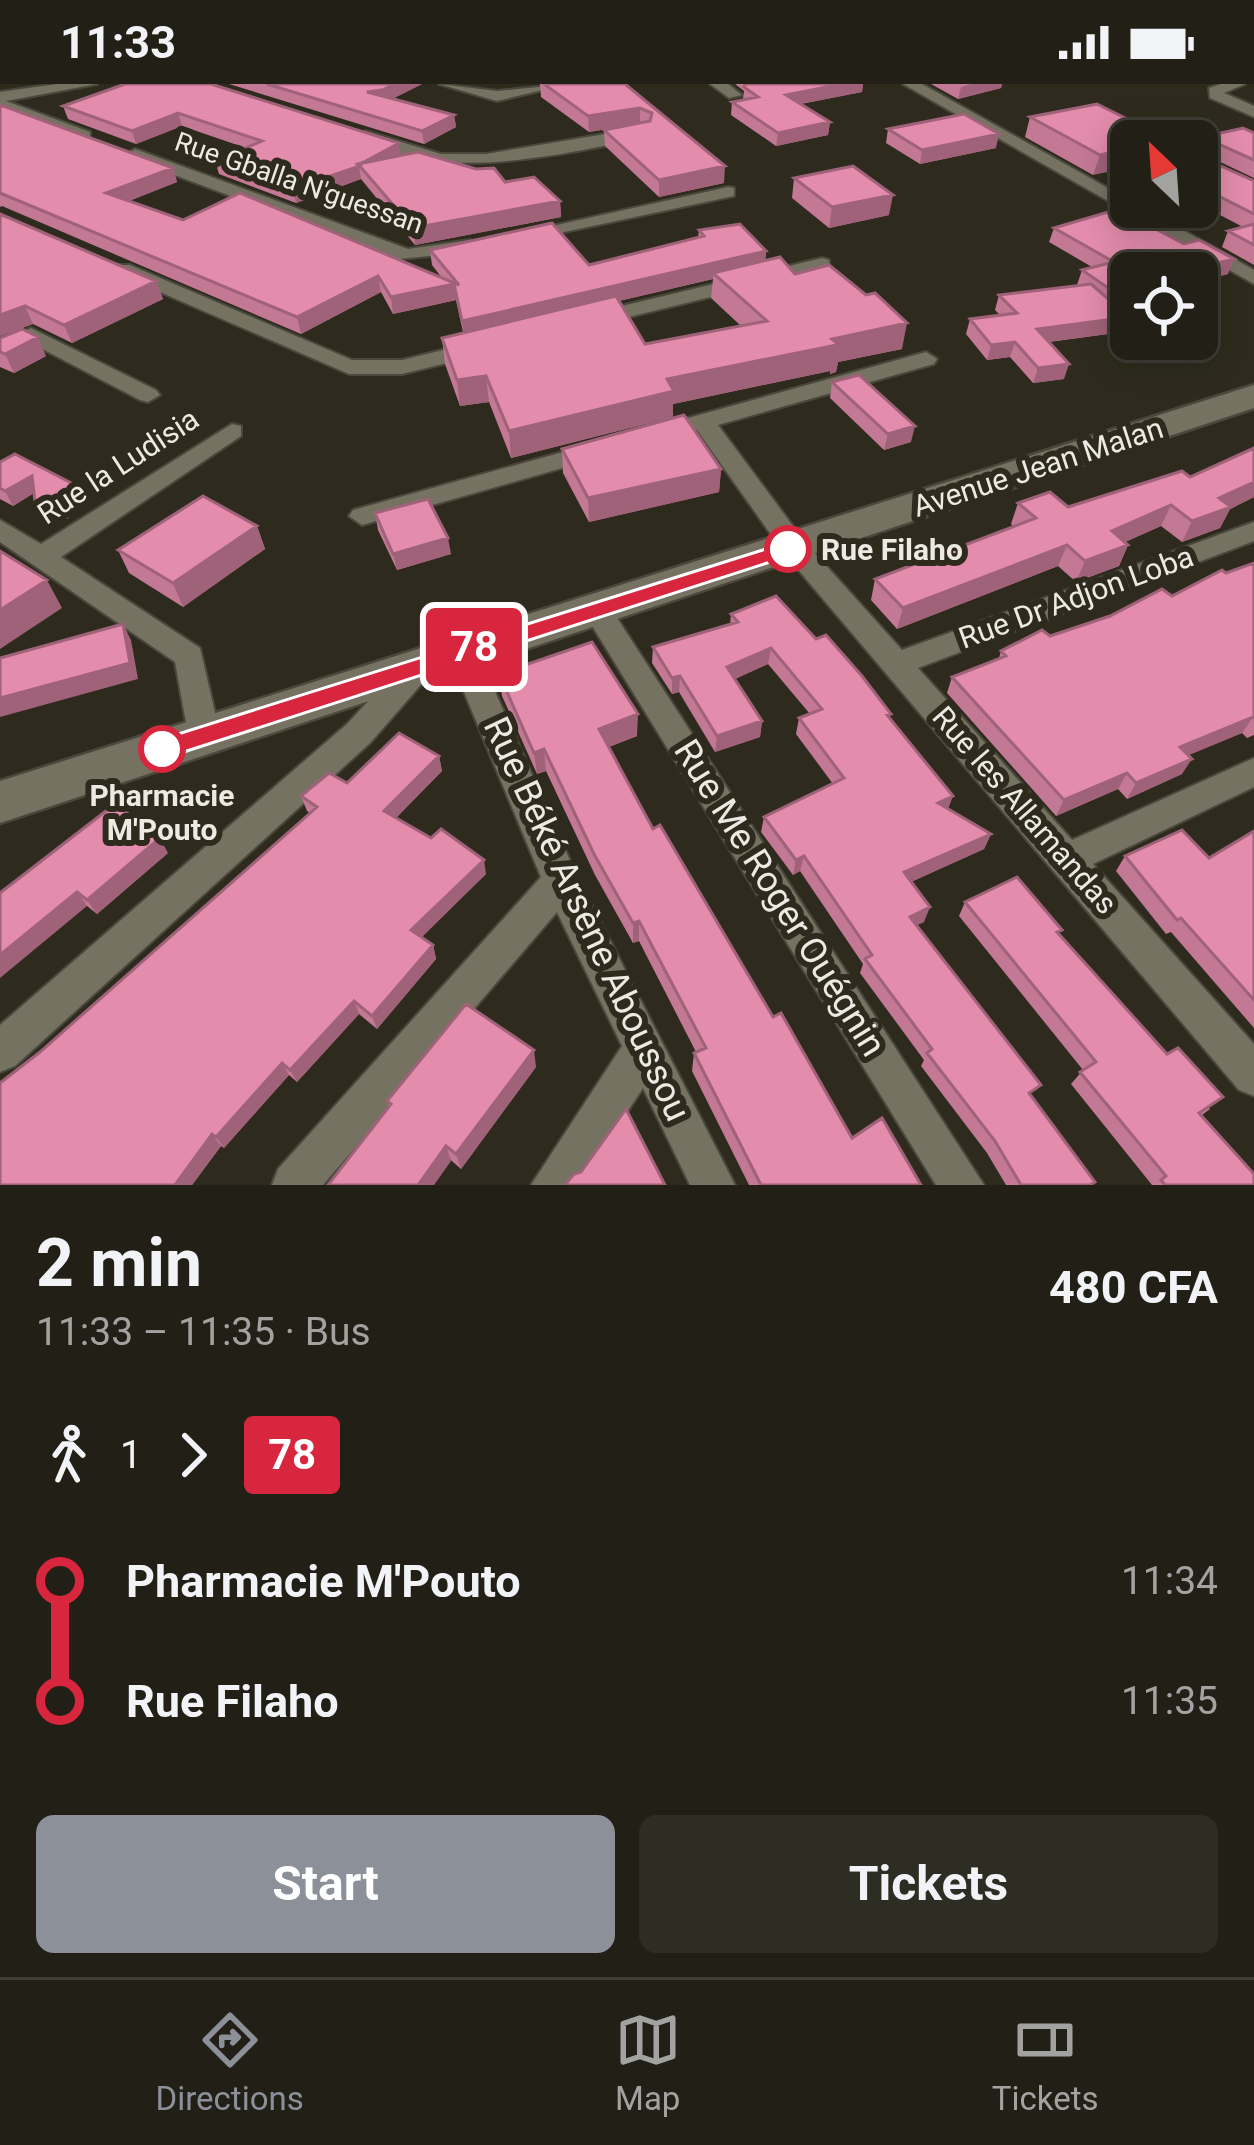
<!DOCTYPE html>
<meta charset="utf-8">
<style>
:root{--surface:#222016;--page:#2e2d23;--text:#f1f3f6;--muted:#a2a3a1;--line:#3f3e35;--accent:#8c9099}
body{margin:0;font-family:Roboto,sans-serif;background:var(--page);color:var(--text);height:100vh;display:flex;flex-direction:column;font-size:45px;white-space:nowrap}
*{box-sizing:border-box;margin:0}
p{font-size:39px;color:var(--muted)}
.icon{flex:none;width:66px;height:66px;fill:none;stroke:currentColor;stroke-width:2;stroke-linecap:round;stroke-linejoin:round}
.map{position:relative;height:1101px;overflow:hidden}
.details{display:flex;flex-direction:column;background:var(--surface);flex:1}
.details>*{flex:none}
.badge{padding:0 24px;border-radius:9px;font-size:42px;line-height:78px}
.needle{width:78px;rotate:335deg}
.tools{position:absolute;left:1110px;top:36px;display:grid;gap:24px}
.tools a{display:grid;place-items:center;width:108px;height:108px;border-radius:18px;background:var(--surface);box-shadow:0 6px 30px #0003,0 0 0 3px var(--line);font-size:60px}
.map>.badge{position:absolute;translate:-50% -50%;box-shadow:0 0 0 6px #fff}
.legs{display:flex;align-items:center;gap:18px;height:132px;padding:0 36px;font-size:39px}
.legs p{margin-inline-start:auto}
.head{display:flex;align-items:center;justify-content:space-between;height:204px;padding:0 36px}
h1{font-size:66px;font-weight:700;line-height:90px}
.primary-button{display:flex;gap:24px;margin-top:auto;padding:24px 36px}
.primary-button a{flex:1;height:138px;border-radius:18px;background:var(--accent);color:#fff;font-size:48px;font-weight:700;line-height:138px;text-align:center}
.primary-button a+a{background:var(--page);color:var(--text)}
ul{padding:0 36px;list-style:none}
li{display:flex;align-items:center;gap:42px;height:120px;font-size:45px}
li i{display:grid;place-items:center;width:18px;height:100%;margin:0 15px;background:currentColor}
li i::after{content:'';width:30px;height:30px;margin:-15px;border:9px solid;border-radius:50%;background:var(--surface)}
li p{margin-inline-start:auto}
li:first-child i{background:linear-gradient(#0000 50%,currentColor 0)}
li:last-child i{background:linear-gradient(currentColor 50%,#0000 0)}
.status{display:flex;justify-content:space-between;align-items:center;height:84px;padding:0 60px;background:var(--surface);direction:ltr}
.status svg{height:33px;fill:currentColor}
.tabs{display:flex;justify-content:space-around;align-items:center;height:168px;border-top:3px solid var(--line);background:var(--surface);font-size:33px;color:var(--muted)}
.tabs a{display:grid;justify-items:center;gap:6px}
.tabs .current{color:var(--accent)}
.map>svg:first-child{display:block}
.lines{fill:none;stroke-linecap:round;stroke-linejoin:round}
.street-casing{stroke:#4a473c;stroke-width:4}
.secondary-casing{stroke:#4a473c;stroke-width:5}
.street{fill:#757262;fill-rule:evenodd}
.secondary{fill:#757262;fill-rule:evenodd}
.wall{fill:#c37894;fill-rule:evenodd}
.shaded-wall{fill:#9f6278}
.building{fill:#e38cac;stroke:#9f6278;stroke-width:3}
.line-1{fill:#d7263d;stroke:#fff;stroke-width:3}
.stop-1-dot{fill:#fff;stroke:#d7263d;stroke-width:6}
.labels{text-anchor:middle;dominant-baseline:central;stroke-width:12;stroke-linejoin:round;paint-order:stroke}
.far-street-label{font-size:27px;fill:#eceae2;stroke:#2e2b1e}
.street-label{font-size:30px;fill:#eceae2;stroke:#2e2b1e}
.stop-label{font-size:30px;font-weight:bold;fill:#eceae2;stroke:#2e2b1e;text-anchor:start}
.near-street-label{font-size:36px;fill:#eceae2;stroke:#2e2b1e}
</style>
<div class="status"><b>11:33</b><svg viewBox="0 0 49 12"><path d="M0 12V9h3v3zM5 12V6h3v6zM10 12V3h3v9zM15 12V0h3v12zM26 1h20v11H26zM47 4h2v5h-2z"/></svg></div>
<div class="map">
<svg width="1254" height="1101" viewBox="0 0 1254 1101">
<rect width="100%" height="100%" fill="#2e2b1e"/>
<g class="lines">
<defs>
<path id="street" d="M57,0h40l-91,17 84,31v8h-12l-78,-31v-17z
M439,0l58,7 71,-7 -71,17z
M710,0h18l14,11 -13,3z
M903,0h19l209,117v6h11l112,63v14z
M1221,0h24l-21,9 30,13v11l-44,-19 -1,-10z
M641,44l8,5 -2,4c-82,17 -218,49 -290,-1l8,-5 76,23h45z
M135,65l273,100 62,-9 10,6 -10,6 -71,7 -270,-101 -3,-4z
M728,103l6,1v8l-217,46 -10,-6z
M822,174l7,2v8l-241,59 -11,-6 3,-5z
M116,181h14l222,95h50l82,-20 11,7 -3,5 -90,22h-53l-233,-101z
M31,244l125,62 4,5 -12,7 -8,-2 -109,-57 -31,13v-15z
M926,268l11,7 -3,5 -216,61 86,116 98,109 352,-128v19l-336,127 154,172 182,-82v29l-161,77 161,180v52l-15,-6 -455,-537 -87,-123 -11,3 -12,-7 3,-5z
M232,340l9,2v10l-180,121 139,91 20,86 -4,9 -12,4 -12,-4 -4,-9 -13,-72 -175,-120v-22l41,24z
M599,358l9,3 4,5 -4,5 -246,70 -13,-9 4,-6z
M598,517l10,3 376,581h-48l-353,-574z
M462,556l11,3 4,8 99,223 159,311h-45l-47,-97 -64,97h-48l91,-139 -65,-134 -234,273h-51l6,-16 263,-292 -94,-226 4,-8z
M421,569l11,3 4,8 -4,8 -61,70 -356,324 -15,6v-47l347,-301 63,-68z"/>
<path id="secondary" d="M1254,301v23l-1254,415v-42z"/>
</defs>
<use href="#street" class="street-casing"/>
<use href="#secondary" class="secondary-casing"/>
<use href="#street" class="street"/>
<use href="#secondary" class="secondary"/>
</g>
<path class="wall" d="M125,0l380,98 55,19 1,16 -146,28 -54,-66 -65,24 -77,-29 -4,-13 31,-13 -64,-22 -46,18 -68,-25 -5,-13z
M229,0h193l-30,15 62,16 2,12 -32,17z
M540,0h85l99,99 -65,14 -54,-51 -1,-16 9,-2 -24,4 -48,-35z
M735,0h128l-1,8 -61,12 29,18 -2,13 -52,11 -45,-31 1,-13 11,-3 1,-8z
M931,0h71l-1,4 -43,11z
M0,21l173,63 4,14 -48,19 54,19 259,58 -10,-13 -2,-15 159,15 109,-27 1,-8 67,21 -1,10 30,13 107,75 -64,13 -2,10 -6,2v-3l-157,33v13l-162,41 -22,-56 -29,4 -15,-42 -3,-26 21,-6 -7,-32 -63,14 -12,-22 -80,42 -299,-128 -2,1zM713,195l-2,19 30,28 -96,18 -26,-43z
M1030,33l101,24 -38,34 -68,-38z
M888,45l108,19 -76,16 -34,-21z
M1254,49v45l-53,-25v4l53,24v84l-32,-18 6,-16 15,-4 -46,-24v-62l3,3 3,-7z
M794,94l95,37 -60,13 -37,-30z
M0,130l156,67 7,18 -91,44 -39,-19 -33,12z
M1054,144l174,46 -115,29 16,14 -6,15 -74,10 15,37 -31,4 -23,-26 -23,3 -21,-26 4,-15 30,-4 -5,-5 4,-15 78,-10 5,-15 10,-3 -43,-25z
M0,254l46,18 -32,17 -14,-6z
M832,298l79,60 -27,8 -54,-52z
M1254,364v49l-24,12 -10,19 -38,14 -21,-16 -36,16 3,3 -9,21 -43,16 -18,-16 -161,63 -26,-29 4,-21 139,-52 -3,-3 7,-21 50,4 122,-30z
M562,365l159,20 -2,23 -130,30 -26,-49z
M0,378l83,27 7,14 -22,6 1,9 -25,6 -10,-31 -21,13 -13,-7z
M375,429l76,41 -54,16 -19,-40z
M257,442l8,23 -82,58 -54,-34 -11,-23z
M1254,479v172l-7,3 -5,-5 -54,22 -6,19 -55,25 -9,-10 -62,27 -109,-123 5,-16 47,-19 2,-7 171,-55z
M731,530l159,105 58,90 43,25 -7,15 -73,33 13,40 -7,3 116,172 62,85 -3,3h-86l-19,-32 -66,-87 3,-6 -64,-87 3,-9 -63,-93 -7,4 -32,-43 3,-15 69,-33 -37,-50 3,-16 11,-4 -42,-50 -33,15 27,42 -2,16 -45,15 -36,-60 -7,2 -20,-31 1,-16 77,-22z
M499,590l138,62 -28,11 44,82 120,188 79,121 69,47h-172l-57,-114 2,-18 2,-1 -57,-111 -6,2 -38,-68 -49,-104 -9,3 -35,-78z
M439,672l3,15 -46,47 90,56 -65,63 12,8 3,14 -59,70 -18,-15 -62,68 -8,-7 -65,73 -3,-2 -29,39h-192l40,-133 270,-239 -3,-2 -6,-15z
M1254,747v197l-83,-96 -5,2 -50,-63 9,-15 84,2z
M168,769l-71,61 -10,-8 -87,-13z
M965,818l94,32 151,175 -8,6 52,70h-102l-81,-101 12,-14 -124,-154z
M536,983l-75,102 -72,-63 -2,-5z"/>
<path class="shaded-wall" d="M395,0h27l-38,19 -17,-11z
M842,0h21l-1,8 -78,15 2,-12z
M971,0h31l-1,4 -43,11 3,-12z
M640,24v16l-51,8 -1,-16z
M178,29l4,13 -46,18 -4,-13z
M454,31l2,12 -32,17 -2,-13z
M830,38l-2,13 -52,11 2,-13z
M999,50l-3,14 -76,16 2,-14z
M399,59l2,13 -41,9z
M1131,64v19l-38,8 7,-20z
M359,82l2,13 -65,24 -3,-14z
M725,82l-1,17 -65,14v-17z
M173,84l4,14 -66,26 -5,-15z
M893,111l-4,20 -60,13 3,-21z
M560,117l1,16 -146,28 -2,-17z
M766,167l-1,16 -52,6v6l-249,58 -2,-16z
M1234,175l-6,15 -31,8v-9h-19z
M378,192l3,16 -80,42 -4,-17z
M156,197l7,18 -91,44 -8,-18z
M454,200l2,16 -63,14 -2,-17z
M1131,201v13l-25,7 5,-15z
M25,222l8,18 -33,12v-21z
M1129,233l-6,15 -91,12 5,-15z
M907,239l-5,26 -64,13 -2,10 -6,2v-3l-157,33v13l-162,41 -2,-27 158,-52 165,-40z
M38,253l8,19 -32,17 -9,-19z
M1015,258l-5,15 -23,3 4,-15z
M1069,280l-5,15 -31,4 5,-15z
M486,292l3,26 -29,4 -3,-26z
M915,342l-4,16 -27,8 4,-16z
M721,385l-2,23 -130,30 -1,-24z
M32,392l7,14 -26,16 -8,-15z
M1254,398v15l-24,12 -10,19 -38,14 10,-21 27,-23z
M83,405l7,14 -22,6 1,9 -25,6 -8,-14 25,-15z
M1171,421l-10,21 -58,26 9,-21z
M257,442l8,23 -82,58 -10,-24z
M448,454l3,16 -54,16 -4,-16z
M1067,461l-9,21 -161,63 6,-21z
M1128,461l-9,21 -43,16 9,-21z
M47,496l15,28 -62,41v-39z
M123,540l8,16 7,39 -138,38v-19z
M771,564l-3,16 -43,19 2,-16z
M680,592l-1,16 -7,2v-16z
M638,630l-1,22 -37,14 -1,-21z
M1253,633l-11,16 -72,30 10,-16z
M762,637l-2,16 -45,15 2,-16z
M544,665l2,22 -9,3 -3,-21z
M439,672l3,15 -53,54 -5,-14z
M1192,675l-10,15 -55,25 9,-16z
M1127,689l-9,16 -62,27 8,-16z
M953,712l-6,16 -9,-9z
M991,750l-7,15 -85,38 5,-15z
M160,754l8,15 -71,61 -10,-14z
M804,772l-4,15 -7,4 3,-15z
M484,776l2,14 -71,70 -4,-14z
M77,808l10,14 -87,72v-23z
M930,823l-6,15 -20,9 6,-14z
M639,837v20l-6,2v-20z
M433,861l3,14 -59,70 -5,-13z
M354,917l5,13 -62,68 -7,-12z
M534,966l2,17 -75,102 -5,-15z
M282,979l7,12 -65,73 -8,-11z
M212,1050l9,12 -29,39h-17z
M446,1062l5,15 -17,24h-16z"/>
<path class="building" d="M125,0h86l188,59 -35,19 -6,2 2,1 -6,3 -61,21 -78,-28 47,-20 -84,-28 -46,18 -69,-25z
M267,0h128l-13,6 -15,2 87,23 -32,16z
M544,0h81l100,82 -66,14 -55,-50 46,-9 2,-8 -12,-5 -52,8z
M745,0h97l-56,11 44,27 -52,11 -46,-31 26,-5 -14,-10z
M1097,20l73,36 -39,1v7l-31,7 -70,-38z
M0,21l173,63 -67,25 77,27 57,-27 219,92 -29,-35 122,-27 37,42 115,-29 -5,-6 41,-6 26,27 -304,70 -8,-37 -63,13 -13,-21 -81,41 -297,-124z
M964,30l35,20 -77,16 -34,-21z
M1243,44l11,5v27l-51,-23z
M1200,54l1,19 53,24v33l-57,-29v-44h-9z
M418,68l58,17 18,-1 11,14 29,-5 26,24 -147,27 -55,-64z
M853,82l40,29 -61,12 -38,-29z
M1118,125l66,35 15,-4 35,19 -56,14h-47v12l-20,5 -29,-20 32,-8 -60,-34z
M0,130l156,67 -92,44 -39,-19 -25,9z
M1254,140v21l-26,-14z
M780,173l15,17 34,-9 37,30 9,-2 32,30 -75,16 8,7 -6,2 3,-3 -170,34 7,12 -165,40 -23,-55 -29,4 -15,-42 174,-42 29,48 122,-23 -54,-48z
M1091,200l38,33 -92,12 32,35 -31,4 -23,-26 -24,3 -21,-26 47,-6 -18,-18z
M22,245l16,8 -33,17 -5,-2v-14z
M859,291l56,51 -27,8 -56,-52z
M684,331l37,54 -133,29 -26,-49z
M1254,364v34l-35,16 12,9 -39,14 -21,-16 -59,26 16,14 -43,16 -18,-16 -164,63 -28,-29 161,-61 -18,-15 32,-11 18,15 114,-36 8,6z
M15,370l68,35 -22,6 2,8 -27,7 -4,-34 -27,15 -5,-3v-26z
M203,412l54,30 -84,57 -55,-33z
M428,415l20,39 -55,16 -18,-41z
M0,467l47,29 -47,30z
M1254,479v155l-1,-1 -73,30 12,12 -56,24 -9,-10 -63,27 -112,-123 54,-21 -5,-5 41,-21 8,6 60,-20 52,-27 10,7 50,-26 4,3z
M776,512l40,43 10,-4 36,41 29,38 -4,1 66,81 -15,7 53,31 -87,38 26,35 -20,10 131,168 -12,8 66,89 -5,3h-69l-26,-44 -68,-88 5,-4 -67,-90 7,-4 -68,-99 -8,4 -32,-43 80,-39 -45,-60 23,-9 -51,-61 -44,19 35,54 -45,15 -37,-60 -8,2 -19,-31 85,-25 -7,-8z
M123,540l7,39 -130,35v-40z
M592,558l46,72 -39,15 54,100 7,-4 113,192 8,-4 71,125 30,-20 39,67h-160l-67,-132 12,-5 -67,-127 -6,2 -39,-69 -50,-105 -10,4 -35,-79z
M399,649l40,23 -55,55 47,27 10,-9 43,31 -73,70 22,15 -61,71 -18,-15 -64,69 -8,-7 -66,74 -4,-3 -37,51h-175v-102l40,-31 277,-245 -16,-11 28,-23 18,10z
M115,720l45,34 -73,62 -10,-8 -77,63v-62z
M1182,746l27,28 45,-27v169l-73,-82 -4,2 -52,-64z
M1017,793l45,53 -5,2 110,122 11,-6 45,49 -24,16 55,61v11h-89l-4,-5 5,-4 -86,-104 16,-10 -131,-160z
M466,920l68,46 -78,104 -10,-8 -28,39h-90l63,-81 -4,-3z
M626,1025l39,76h-100l9,-11 7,-2z"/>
<path class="line-1" d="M788,458l7,2v10l-633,205 -13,-10 13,-10z"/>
<g class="stop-1-dot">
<circle cx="788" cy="465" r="21"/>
<circle cx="162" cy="665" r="21"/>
</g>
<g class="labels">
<g class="far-street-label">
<text transform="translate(299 99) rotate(19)">Rue Gballa N'guessan</text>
</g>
<g class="street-label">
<text transform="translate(118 382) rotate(-33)">Rue la Ludisia</text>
<text transform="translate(1038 383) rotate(-18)">Avenue Jean Malan</text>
<text transform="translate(1076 513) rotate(-20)">Rue Dr Adjon Loba</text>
<text transform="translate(1025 726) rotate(49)">Rue les Allamandas</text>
</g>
<g class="stop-label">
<text x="821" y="465">Rue Filaho</text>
<text x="162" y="711" text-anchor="middle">Pharmacie<tspan x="162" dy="34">M'Pouto</tspan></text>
</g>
<g class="near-street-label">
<text transform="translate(780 814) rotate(58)">Rue Me Roger Ouégnin</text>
<text transform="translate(587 835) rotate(65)">Rue Béké Arsène Aboussou</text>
</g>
</g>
</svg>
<div class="tools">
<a><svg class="needle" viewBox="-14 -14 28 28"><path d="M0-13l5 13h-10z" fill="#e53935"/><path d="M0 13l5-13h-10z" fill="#a2a3a1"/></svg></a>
<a><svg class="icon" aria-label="locate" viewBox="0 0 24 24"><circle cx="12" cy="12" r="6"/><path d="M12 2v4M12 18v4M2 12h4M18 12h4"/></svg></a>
</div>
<b class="badge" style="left:474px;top:563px;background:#d7263d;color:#fff">78</b>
</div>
<section class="details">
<div class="head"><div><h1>2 min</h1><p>11:33 – 11:35 · Bus</p></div><b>480 CFA</b></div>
<div class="legs"><svg class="icon" aria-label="walk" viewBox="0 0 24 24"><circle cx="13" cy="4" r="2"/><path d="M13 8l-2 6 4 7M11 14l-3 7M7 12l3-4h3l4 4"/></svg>1<svg class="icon" aria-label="forward" viewBox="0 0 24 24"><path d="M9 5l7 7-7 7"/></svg><b class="badge" style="background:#d7263d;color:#fff">78</b></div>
<ul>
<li><i style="color:#d7263d"></i><b>Pharmacie M'Pouto</b><p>11:34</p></li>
<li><i style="color:#d7263d"></i><b>Rue Filaho</b><p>11:35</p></li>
</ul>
<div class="primary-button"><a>Start</a><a>Tickets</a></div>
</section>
<nav class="tabs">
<a class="current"><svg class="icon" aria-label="directions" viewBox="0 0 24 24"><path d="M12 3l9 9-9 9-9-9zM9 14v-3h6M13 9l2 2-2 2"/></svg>Directions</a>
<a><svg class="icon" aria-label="map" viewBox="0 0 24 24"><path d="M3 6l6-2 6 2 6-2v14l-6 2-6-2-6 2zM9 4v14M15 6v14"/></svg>Map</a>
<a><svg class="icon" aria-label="tickets" viewBox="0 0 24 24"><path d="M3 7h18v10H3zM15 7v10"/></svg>Tickets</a>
</nav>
